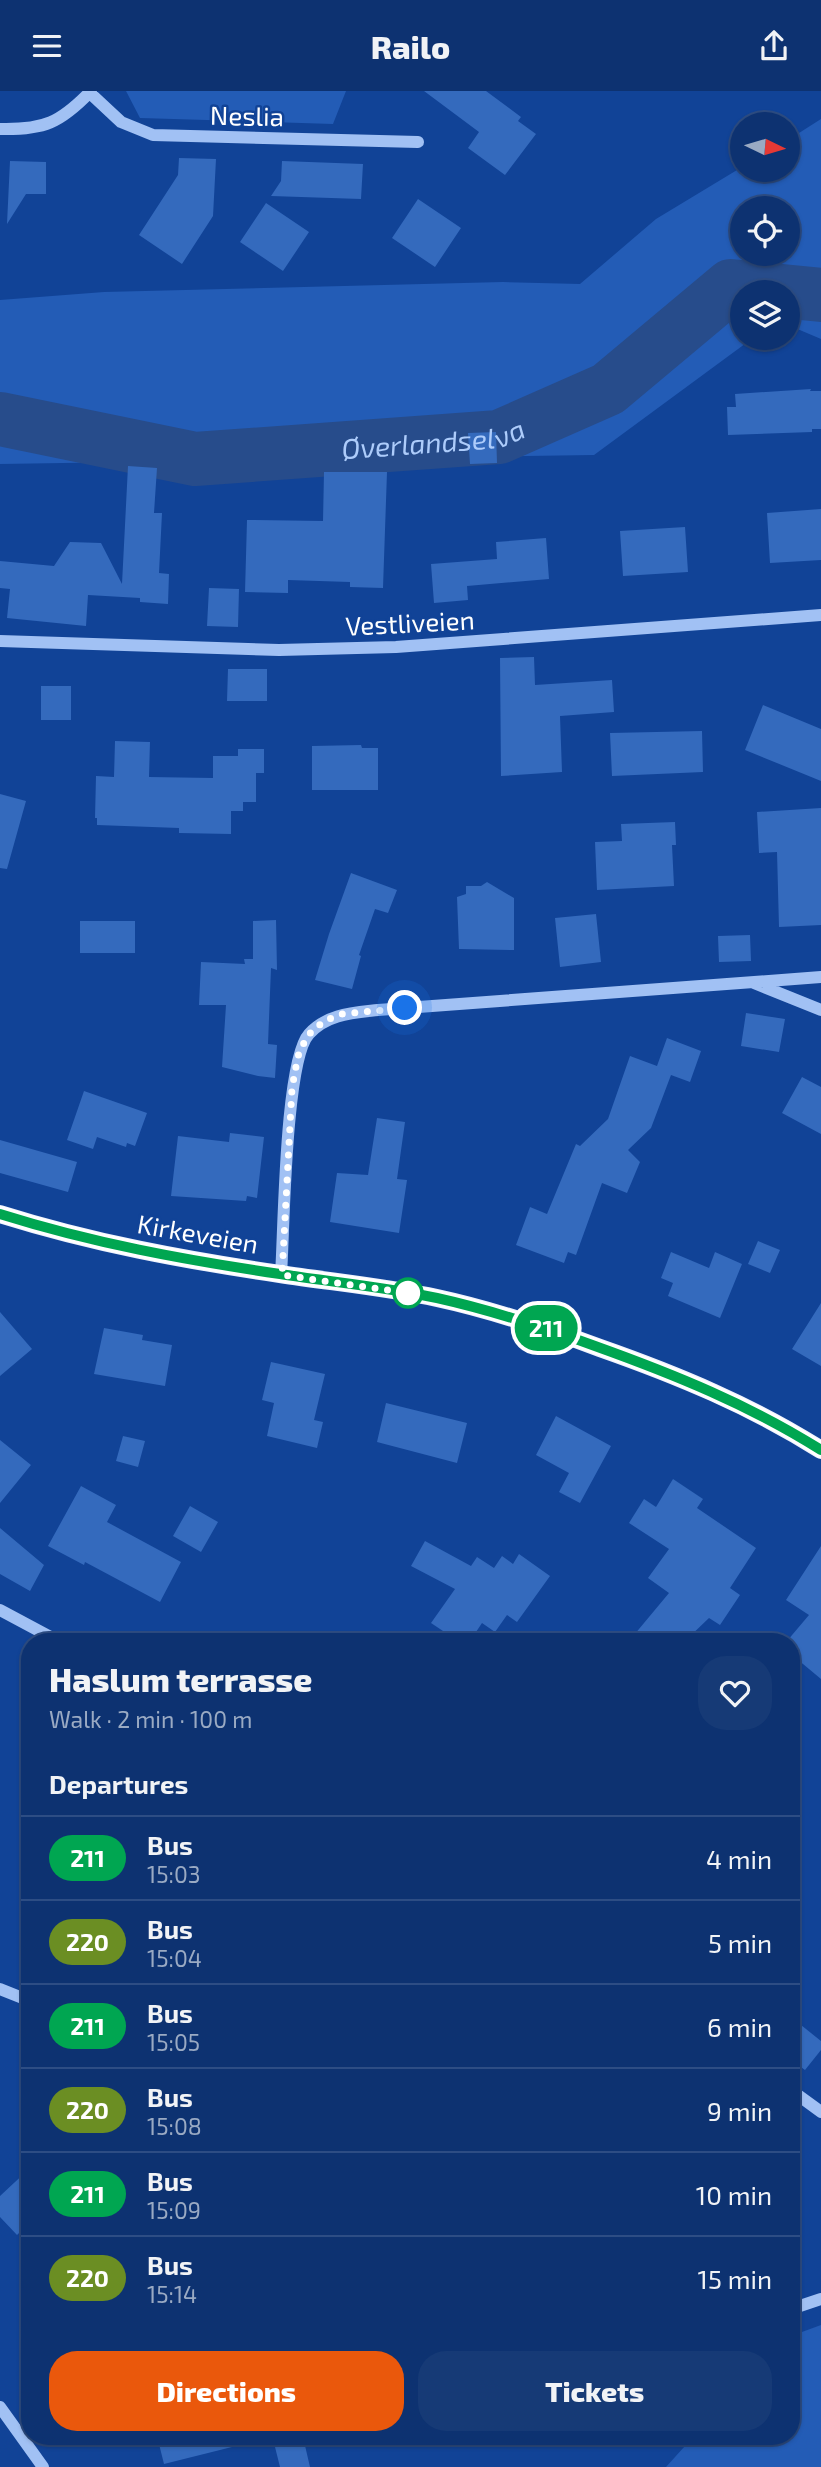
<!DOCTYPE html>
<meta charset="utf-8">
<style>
:root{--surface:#0d3271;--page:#163a76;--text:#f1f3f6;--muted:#9aaac3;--line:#2d4d84;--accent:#ea580c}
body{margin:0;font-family:"Exo 2",sans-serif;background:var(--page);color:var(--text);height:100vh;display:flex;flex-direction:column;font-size:26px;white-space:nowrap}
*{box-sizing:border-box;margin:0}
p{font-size:23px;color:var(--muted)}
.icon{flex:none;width:38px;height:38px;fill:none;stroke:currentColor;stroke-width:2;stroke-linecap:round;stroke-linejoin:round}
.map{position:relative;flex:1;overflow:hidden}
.drawer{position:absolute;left:21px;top:1542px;width:779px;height:812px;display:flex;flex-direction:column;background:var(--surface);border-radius:28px;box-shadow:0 2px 5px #0004,0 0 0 2px var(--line)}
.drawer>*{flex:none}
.badge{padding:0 14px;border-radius:23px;font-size:24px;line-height:46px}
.needle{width:46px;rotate:95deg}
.tools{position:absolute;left:730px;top:21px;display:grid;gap:14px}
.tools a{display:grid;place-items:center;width:70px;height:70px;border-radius:50%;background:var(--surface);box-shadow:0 2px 5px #0004,0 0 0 2px var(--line);font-size:35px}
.you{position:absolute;width:35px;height:35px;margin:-18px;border:5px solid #fff;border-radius:50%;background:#1a73e8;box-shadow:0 0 0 10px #1a73e833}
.map>.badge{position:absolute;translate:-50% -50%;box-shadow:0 0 0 4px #fff}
h2{padding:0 28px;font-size:26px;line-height:63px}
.round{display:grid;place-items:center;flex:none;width:74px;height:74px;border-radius:28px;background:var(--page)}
.headline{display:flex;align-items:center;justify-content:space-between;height:119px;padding:0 28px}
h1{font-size:33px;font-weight:800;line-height:52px}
.action{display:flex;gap:14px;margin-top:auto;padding:14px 28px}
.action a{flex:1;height:80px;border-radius:28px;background:var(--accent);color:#fff;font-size:28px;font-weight:800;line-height:80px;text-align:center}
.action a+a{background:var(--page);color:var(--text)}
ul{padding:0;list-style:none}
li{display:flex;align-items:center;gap:21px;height:84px;padding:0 28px;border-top:2px solid var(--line)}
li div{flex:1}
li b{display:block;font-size:26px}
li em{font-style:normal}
li .badge{min-width:77px;font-weight:700;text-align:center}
header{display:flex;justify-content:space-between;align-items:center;height:91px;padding:0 28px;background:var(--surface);font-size:32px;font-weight:800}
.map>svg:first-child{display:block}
.green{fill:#235cb6;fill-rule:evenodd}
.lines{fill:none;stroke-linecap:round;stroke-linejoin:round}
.river{stroke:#274c8b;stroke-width:54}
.building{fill:#346abd}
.minor{stroke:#a1c1f4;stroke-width:12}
.major{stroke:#eef3ff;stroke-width:18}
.line-casing{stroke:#fff;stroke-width:16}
.line{stroke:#00a651;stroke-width:10}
.walk{stroke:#fff;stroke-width:7;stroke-dasharray:0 12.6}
.stop-dot{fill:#fff;stroke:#00a651;stroke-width:3.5}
.labels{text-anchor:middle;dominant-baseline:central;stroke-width:5;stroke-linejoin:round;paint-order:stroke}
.street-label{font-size:26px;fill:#fff;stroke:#114397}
.water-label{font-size:28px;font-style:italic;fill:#adccfb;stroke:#114397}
</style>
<header><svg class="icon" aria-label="menu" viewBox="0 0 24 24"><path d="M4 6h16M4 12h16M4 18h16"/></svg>Railo<svg class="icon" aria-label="share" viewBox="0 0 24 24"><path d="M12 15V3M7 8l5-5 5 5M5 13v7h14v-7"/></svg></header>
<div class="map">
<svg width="821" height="2376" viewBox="0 0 821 2376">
<rect width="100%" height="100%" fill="#114397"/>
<path class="green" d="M126,0h220l-13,33 -193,-6z
M821,28v220l-33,-14v-33h-46v46h11l-159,117 -594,9v-164l104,-8 399,-10 77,2 76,-65 86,-52v3h46v-30zM742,117h46v46h-46z
M821,2234v142h-155l28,-31h97v-100z"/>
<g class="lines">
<path class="river" id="s1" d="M0,328l195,40 304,-22 109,-48 123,-103 90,9"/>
</g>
<path class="building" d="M424,0h62l35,26 -3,4 18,13 -31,41 -37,-27 11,-16z
M179,67l37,1 -3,57 -31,48 -43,-29 39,-60z
M10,70l36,1v32h-20l-19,30z
M282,70l81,3 -2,35 -90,-3 10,-15z
M418,108l43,29 -26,39 -43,-29z
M266,112l43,29 -26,39 -43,-29z
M811,298l-1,2h11v38h-9v3l-84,3 -1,-28h9l-1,-13z
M496,341l1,31 -27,1 -2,-31z
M128,375l29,2 -3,45h8l-3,60 10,1 -1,30 -28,-2v-4l-52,-3 -2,31 -79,-8 3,-29 -10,-1v-27l54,5 16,-24 31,1 21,41z
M324,381h63l-4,116 -33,-1v-5l-62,-2v13l-43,-1 2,-72 76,1z
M821,418v51l-51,3 -3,-50z
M685,436l3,45 -65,4 -3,-45z
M546,447l3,41 -82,7 1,14 -34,3 -3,-39 66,-5 -1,-17z
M209,497l30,1 -1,38 -31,-1z
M534,566l1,28 77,-5 2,32 -54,4 2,56 -61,4 -1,-118z
M228,578h39v32h-40z
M41,595h30v34h-30z
M763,614l58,24v52l-76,-31z
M702,640l1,41 -91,4 -2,-43z
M115,650l35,1 -1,35 64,1v-22h25v-7h26v24h-8v29h-13v9h-12v23l-52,-1v-5l-82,-3v-7h-2l1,-42 18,1z
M361,654l1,3h16v42h-66v-44z
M0,703l26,7 -19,68 -7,-1z
M821,717v117l-42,2 -2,-75 -18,1 -2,-41z
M675,731l1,23h-4l2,41 -77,4 -2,-48 27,-1 -1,-17z
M351,782l46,17 -9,23 -13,-4 -16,46 2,1 -9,33 -37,-9 14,-46z
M487,791l27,16v52l-55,-1 -2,-52 9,-3v-8h15z
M596,823l5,48 -41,5 -5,-49z
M276,829l1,50 -6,-2 -3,76 9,1 -2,33 -17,-2 -36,-9 4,-62h-27l2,-43 44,2 -1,-5h9v-38z
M80,830h55v32h-55z
M750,844l1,26 -32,1 -1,-26z
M746,922l39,6 -6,33 -38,-6z
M667,947l34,13 -11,31 -19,-7 -20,53 -23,22 12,12 -13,31 -25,-10 -26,72 -8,-3 -4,11 -48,-18 14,-38 17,7 29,-70 4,2 28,-27 22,-63 27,10z
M802,986l19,10v47l-39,-21z
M84,1000l63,22 -12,33 -8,-3 -1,4 -29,-10 -4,12 -26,-9z
M377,1027l28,4 -8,57 10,1 -8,53 -69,-11 7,-49 31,2z
M230,1042l34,4 -7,61 -10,-2 -1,5 -75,-5 7,-60 51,6z
M0,1049l77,22 -9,30 -68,-19z
M758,1150l22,9 -10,23 -22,-9z
M671,1161l38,16 6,-16 27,12 -22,54 -52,-22 5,-13 -12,-5z
M821,1212v63l-29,-17z
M0,1221l32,37 -32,27z
M104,1237l39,7 -1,5 30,5 -7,41 -71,-12z
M271,1271l54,12 -11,46 9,2 -6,26 -50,-12 7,-33 -12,-3z
M386,1312l81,20 -10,40 -80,-21z
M556,1325l55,30 -31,57 -21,-11 10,-19 -33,-18z
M123,1345l22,5 -7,26 -22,-6z
M0,1349l31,25 -31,38z
M673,1388l30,20 -6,9 59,40 -26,40 10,7 -20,30 -11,-7 -24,23h-56l40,-48 -21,-15 21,-29 -40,-26 15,-24 12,8z
M81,1395l35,19 -9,17 74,40 -21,40 -75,-40 -1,3 -36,-19z
M190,1415l28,16 -17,30 -28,-16z
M0,1437l44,37 -14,26 -30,-17z
M425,1450l46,25 6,-9 17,11 8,-12 11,8 6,-10 31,22 -33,46 -10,-7 -12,17 -13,-9 -12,18h-12l-27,-18 24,-34 -44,-23z
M821,1455v133l-30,-25v-13h-4l22,-26 -23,-15z
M791,1926l30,24v9l-16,20 -14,-10z
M30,2077v54l-13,13 -17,-18v-21z
M157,2345h82l1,9 -76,19z
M303,2346l7,30h-30l-6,-24z"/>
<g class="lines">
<path class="minor" d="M90,2l31,29 32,13 265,7
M0,38c44,1 60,-6 91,-38
M0,550l279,9 117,-3 425,-32
M754,892l67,27
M281,1184c3,-44 4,-215 28,-241 18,-20 44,-21 69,-24l443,-33
M0,1519l58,31
M0,1898l30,12
M791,1999l30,22
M791,2218l30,-10
M0,2316l43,60"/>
<path class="major" d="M0,1123c92,29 185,46 280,60 52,8 105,13 157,24 56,12 109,30 163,50 77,27 152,58 221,102"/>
</g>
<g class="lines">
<defs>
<path id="line" d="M0,1123c92,29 185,46 280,60 52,8 106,13 157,24 54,12 106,29 158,48 78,28 155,59 226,104"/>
</defs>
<use href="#line" class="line-casing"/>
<use href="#line" class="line"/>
<path class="walk" d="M405,917l-63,6 -18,7 -17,15 -9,20 -6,32 -10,187 126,18"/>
</g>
<circle class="stop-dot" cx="408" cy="1202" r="14"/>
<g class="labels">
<g class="street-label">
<text transform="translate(247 24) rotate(1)">Neslia</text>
<text transform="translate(410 531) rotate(-3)">Vestliveien</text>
<text transform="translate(198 1142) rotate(10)">Kirkeveien</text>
</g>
<g class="water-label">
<text stroke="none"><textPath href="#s1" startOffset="438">Øverlandselva</textPath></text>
</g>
</g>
</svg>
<div class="tools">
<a><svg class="needle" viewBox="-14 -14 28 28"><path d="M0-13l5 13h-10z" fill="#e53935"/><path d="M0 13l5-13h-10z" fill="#9aaac3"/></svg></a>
<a><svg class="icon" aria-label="locate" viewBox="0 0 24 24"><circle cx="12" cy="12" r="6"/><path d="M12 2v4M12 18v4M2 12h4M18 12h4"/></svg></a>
<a><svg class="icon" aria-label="layers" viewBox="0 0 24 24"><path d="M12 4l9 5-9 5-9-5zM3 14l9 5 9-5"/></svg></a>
</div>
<div class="you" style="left:405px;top:917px"></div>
<b class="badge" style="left:546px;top:1237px;background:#00a651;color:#fff">211</b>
<section class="drawer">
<div class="headline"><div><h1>Haslum terrasse</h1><p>Walk · 2 min · 100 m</p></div><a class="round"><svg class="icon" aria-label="heart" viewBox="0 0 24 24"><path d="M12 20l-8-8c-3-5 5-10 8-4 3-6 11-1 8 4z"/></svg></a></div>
<h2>Departures</h2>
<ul>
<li><span class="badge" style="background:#00a651;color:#fff">211</span><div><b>Bus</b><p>15:03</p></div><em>4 min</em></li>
<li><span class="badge" style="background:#6b8e23;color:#fff">220</span><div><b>Bus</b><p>15:04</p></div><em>5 min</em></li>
<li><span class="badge" style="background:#00a651;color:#fff">211</span><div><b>Bus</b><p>15:05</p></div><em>6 min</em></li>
<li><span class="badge" style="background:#6b8e23;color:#fff">220</span><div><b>Bus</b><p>15:08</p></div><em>9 min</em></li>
<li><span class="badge" style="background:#00a651;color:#fff">211</span><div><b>Bus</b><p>15:09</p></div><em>10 min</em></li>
<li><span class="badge" style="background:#6b8e23;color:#fff">220</span><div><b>Bus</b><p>15:14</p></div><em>15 min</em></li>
</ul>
<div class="action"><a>Directions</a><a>Tickets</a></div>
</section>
</div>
